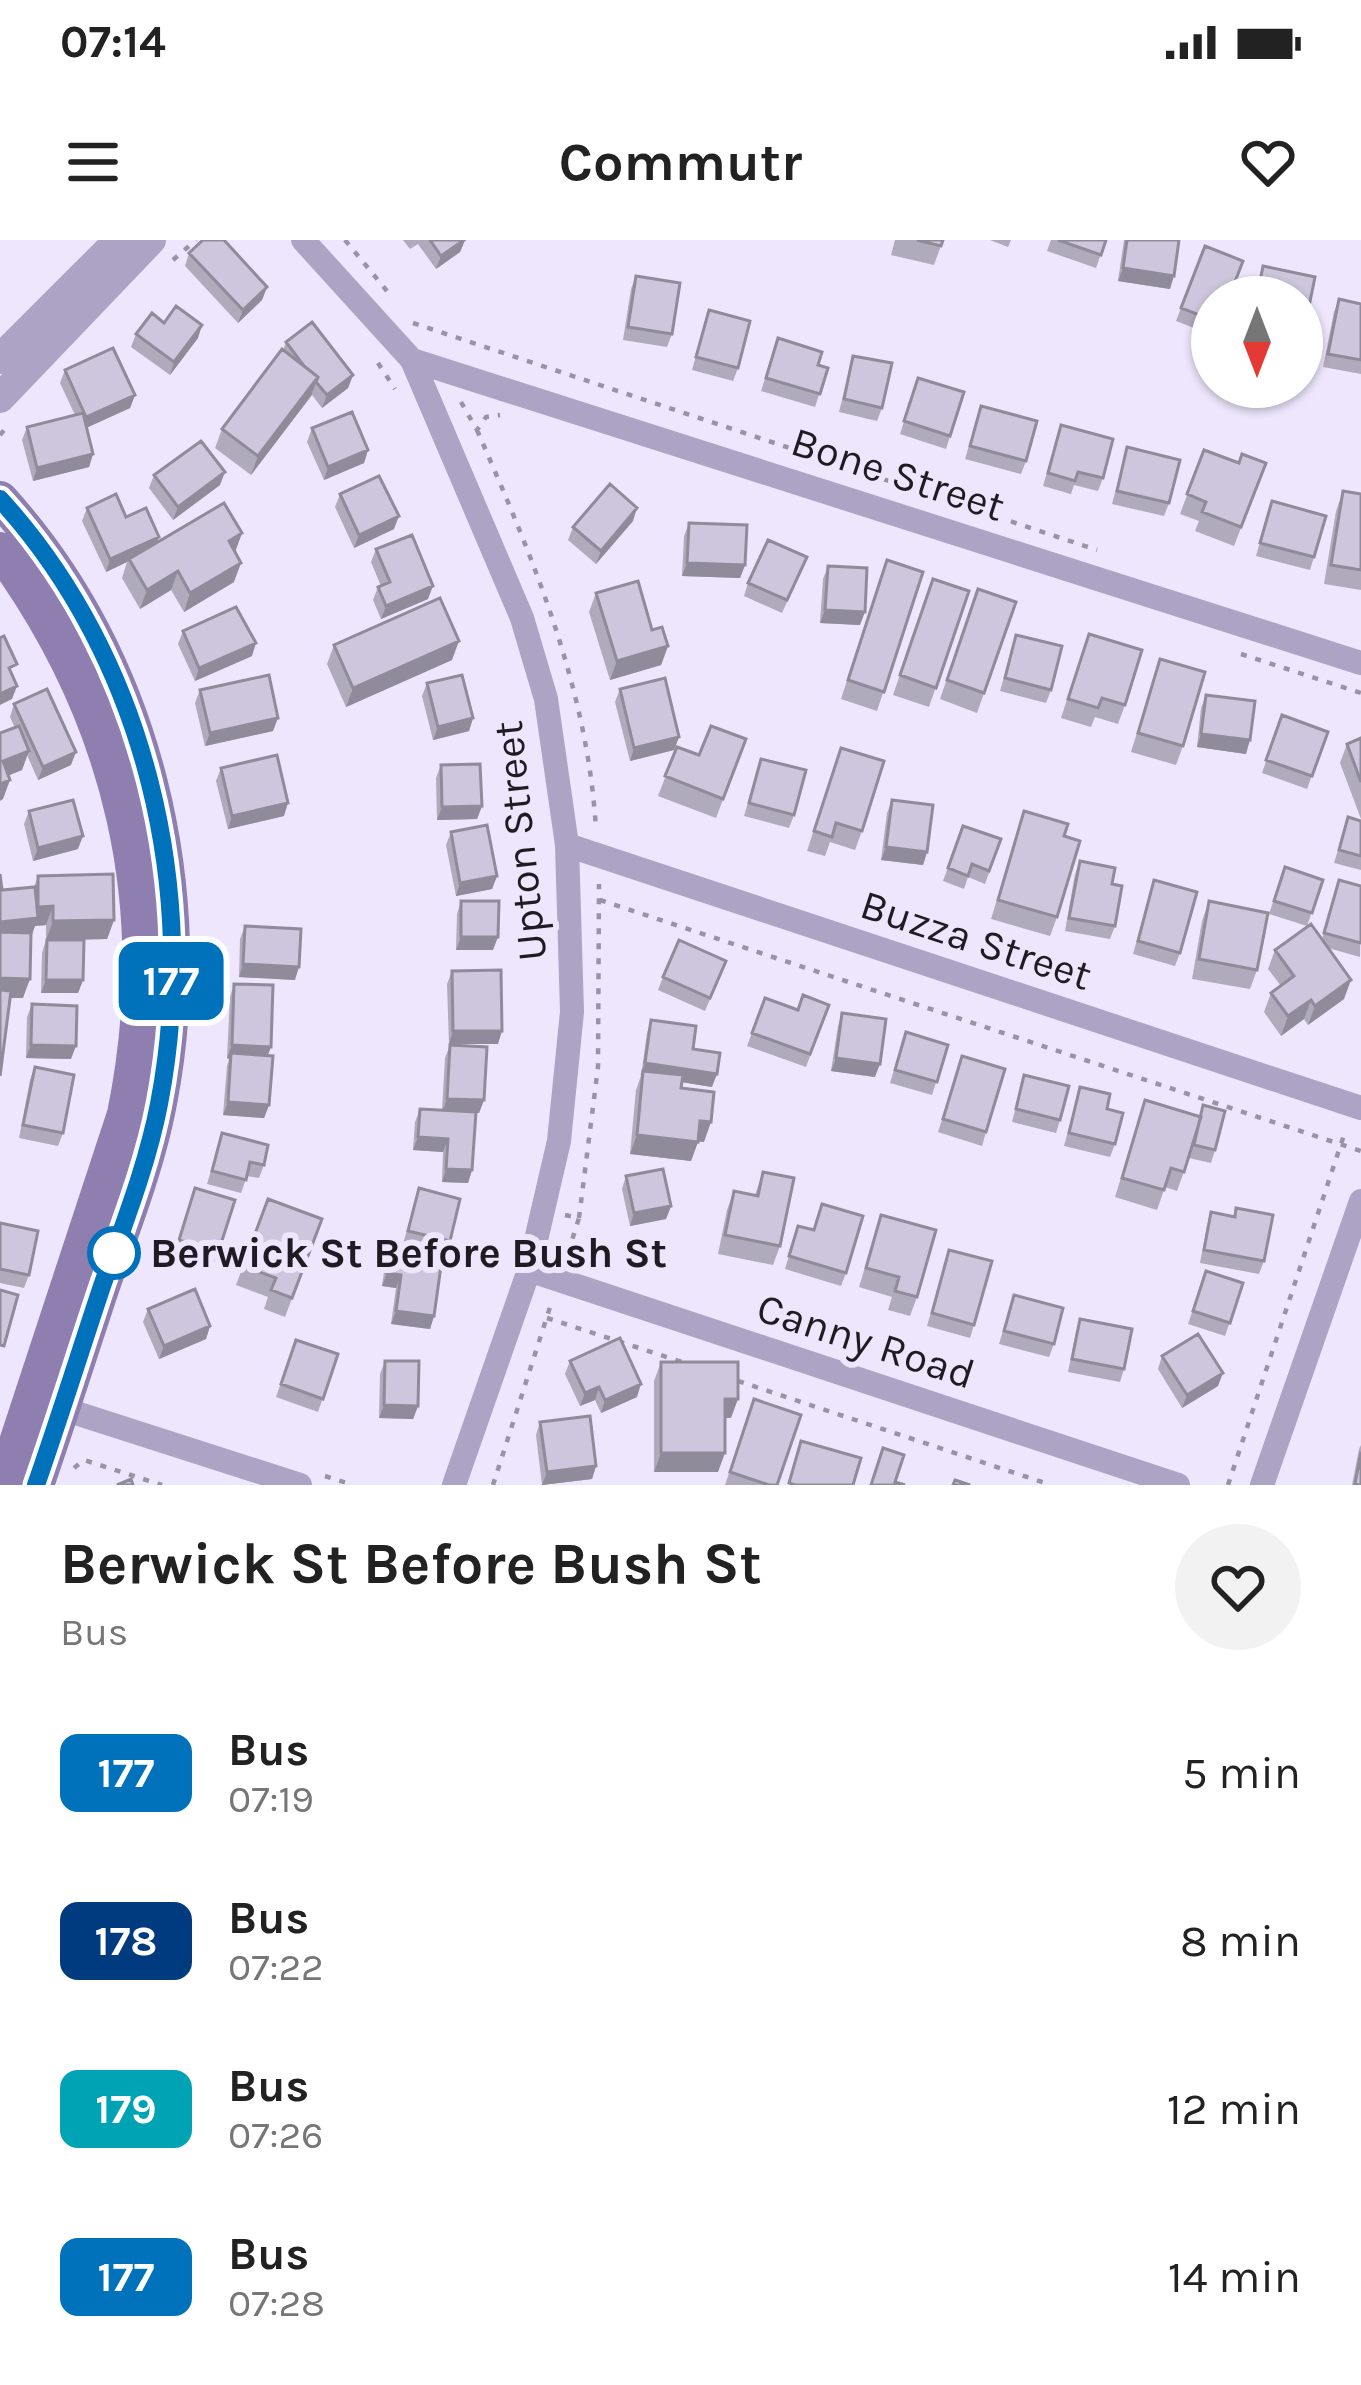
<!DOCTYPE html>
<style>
:root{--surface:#fff;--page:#f2f2f2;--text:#222;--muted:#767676}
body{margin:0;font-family:Karla,sans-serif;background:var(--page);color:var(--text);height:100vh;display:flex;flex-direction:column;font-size:45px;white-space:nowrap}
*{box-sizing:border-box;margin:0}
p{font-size:39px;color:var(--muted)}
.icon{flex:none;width:66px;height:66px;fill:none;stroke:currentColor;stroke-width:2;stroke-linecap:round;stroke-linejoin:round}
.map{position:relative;height:1245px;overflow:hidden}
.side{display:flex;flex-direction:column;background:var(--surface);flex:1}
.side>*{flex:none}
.badge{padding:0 24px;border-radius:18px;font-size:42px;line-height:78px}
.needle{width:78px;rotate:180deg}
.buttons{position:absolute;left:1191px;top:36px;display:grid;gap:24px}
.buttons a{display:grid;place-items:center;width:132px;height:132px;border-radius:50%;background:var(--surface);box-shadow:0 3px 9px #0004;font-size:60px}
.map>.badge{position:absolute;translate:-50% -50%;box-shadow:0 0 0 6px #fff}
.round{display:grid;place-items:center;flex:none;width:126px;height:126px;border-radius:63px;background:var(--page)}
.headline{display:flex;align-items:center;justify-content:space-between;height:204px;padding:0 60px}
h1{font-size:57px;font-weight:700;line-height:90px}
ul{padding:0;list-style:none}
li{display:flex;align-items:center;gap:36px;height:168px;padding:0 60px}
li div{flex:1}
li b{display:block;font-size:45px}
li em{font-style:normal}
li .badge{min-width:132px;font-weight:700;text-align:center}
.status{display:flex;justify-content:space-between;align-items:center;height:84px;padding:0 60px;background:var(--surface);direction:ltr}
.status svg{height:33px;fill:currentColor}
header{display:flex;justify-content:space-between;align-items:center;height:156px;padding:0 60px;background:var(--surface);font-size:54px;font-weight:700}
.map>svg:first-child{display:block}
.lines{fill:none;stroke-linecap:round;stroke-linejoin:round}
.path{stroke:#9993a4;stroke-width:4.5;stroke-dasharray:6 9;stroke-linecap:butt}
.minor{stroke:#ada3c4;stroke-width:24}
.tertiary{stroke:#ada3c4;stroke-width:30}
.secondary{stroke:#8f7fb0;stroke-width:36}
.wall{fill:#b0aabd}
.shaded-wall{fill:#908b9a}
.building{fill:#cdc6dc;stroke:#908b9a;stroke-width:3}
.line-casing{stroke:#fff;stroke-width:27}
.line{stroke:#0072bc;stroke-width:18}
.stop-dot{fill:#fff;stroke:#0072bc;stroke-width:6}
.labels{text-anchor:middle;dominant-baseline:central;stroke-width:12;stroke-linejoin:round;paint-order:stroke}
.street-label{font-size:42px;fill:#1e1b23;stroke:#ede6fd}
.stop-label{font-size:42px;font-weight:bold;fill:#1e1b23;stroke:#ede6fd;text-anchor:start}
</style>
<div class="status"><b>07:14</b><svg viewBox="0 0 49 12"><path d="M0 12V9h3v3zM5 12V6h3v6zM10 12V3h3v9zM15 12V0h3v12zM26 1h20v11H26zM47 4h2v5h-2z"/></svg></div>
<header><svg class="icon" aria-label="menu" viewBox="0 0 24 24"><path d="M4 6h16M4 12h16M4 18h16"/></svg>Commutr<svg class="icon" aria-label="heart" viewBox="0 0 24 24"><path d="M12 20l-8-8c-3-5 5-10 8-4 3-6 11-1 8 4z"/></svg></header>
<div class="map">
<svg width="1361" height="1245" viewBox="0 0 1361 1245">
<rect width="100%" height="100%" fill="#ede6fd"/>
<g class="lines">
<path class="path" d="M345,0l42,51
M173,20l23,-20
M413,83l684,227
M378,123l17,26
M461,162l16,28 9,-13 14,-2
M477,190c56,128 111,259 119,400
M0,195l8,-10
M1241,414l120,39
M600,660l761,251
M565,975l14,3 -12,38
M579,978l19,-151 1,-183
M547,1078l135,44
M738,1141l313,104
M74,1228l10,-8 78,25
M325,1236l28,9
M493,1245l59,-184
M1228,1245l117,-353"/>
<path class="minor" d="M303,0l109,120 110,258 24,81 21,146 5,167 -13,129 -30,129 -75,215
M412,120l949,303
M567,605l794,263
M529,1030l649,215
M51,1165l249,80
M1262,1245l99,-284"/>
<path class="tertiary" d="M0,119l119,-119
M0,158l151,-158"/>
<path class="secondary" d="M0,259c146,160 200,394 159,604 -12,63 -36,123 -57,183 -22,66 -43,133 -66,199
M0,310c123,168 167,359 125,564l-122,371"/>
</g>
<path class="wall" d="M403,0h62l-5,12 -24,17 -18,-25 -8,5z
M895,0h48l-9,25 -43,-10z
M990,0h21l-3,7z
M1051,0h55l-10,28 -49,-17z
M1124,0h55l-9,49 -52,-8z
M1205,6l7,51v38l-36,-14z
M189,13l78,34 -5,13 -24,23 -53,-57z
M636,36l36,58 -5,13 -44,-7 8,-51z
M1339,59l22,5v70l-38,-7 11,-55z
M709,70l29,58 -5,13 -41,-11z
M164,83l34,15 -28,37 -39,-28 5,-13z
M778,98l40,27 10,3 -13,39 -54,-16z
M286,102l67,33 -5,13 -26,20 -10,-13 -61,80 -36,-27 7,-19 61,-79z
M853,116l29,52 -5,13 -38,-9z
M65,130l70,25 -5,13 -43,19 6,27 -4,13 -56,14 -11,-41 5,-13 48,-12 -15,-32z
M918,138l46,14 -18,57 -46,-15z
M981,166l45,55 -5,13 -56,-15z
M1061,185l42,53 -5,13 -24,-6 -3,9 -28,-8z
M312,188l56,22 -4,13 -40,17 -17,-38z
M1127,207l42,56 -5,13 -52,-12z
M1204,210l35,13h27l-32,83 -39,-15 4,-10 -19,-7z
M154,235l66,10 -47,35 -24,-32z
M1343,251l18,3v96l-37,-6 12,-73z
M340,254l54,35 -40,19 -19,-41z
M1272,261l42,56 -4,13 -54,-14z
M87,268l39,9 32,25 84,-9 -7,19 -1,30 -50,30 -13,-22 -31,19 -18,-31 5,-16 -21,10 -24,-51z
M633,281l-37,43 -28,-24 5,-13z
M689,283l56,42 -5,13 -58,-2 2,-40z
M376,309l52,50 -47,20 -8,-19 5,-13 3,-1 -10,-24z
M807,317l-25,56 -38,-17 4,-13z
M887,320l36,12 -46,139 -36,-12z
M828,326l32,59 -40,-2 3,-44z
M933,339l36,12 -40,116 -36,-12z
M978,349l38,13 -39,111 -37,-14z
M596,353l56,37 16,16 -7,19 -51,15 -21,-68z
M183,391l69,25 -57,25 -17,-37z
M1016,395l35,55 -5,13 -46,-12z
M334,405l118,15 -106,47 -19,-43z
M1082,413l43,52 -7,19 -23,-7 -4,10 -30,-9z
M1160,419l23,87 -7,19 -45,-13z
M427,443l46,35 -4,13 -36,9 -11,-44z
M620,449l59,48 -5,13 -44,11 -15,-59z
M200,450l73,41 -68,15 -10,-43z
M1206,455l40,59 -49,-7 4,-39z
M14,464l57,61 -33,15 -11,-25 -5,15 -13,5 -6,24 12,-71 -5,-11z
M1282,475l46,17 -21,57 -45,-16z
M1361,498v81l-21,-56 7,-19z
M746,499l-30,79 -58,-22 19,-49 22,8z
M761,519l33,56 -5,13 -45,-12z
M441,525l41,41 -5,13 -40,1 -1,-42z
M834,527l28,64 -7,19 -25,-8 -5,14 -18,-5z
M221,528l63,48 -56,13 -12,-48z
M892,560l35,52 -4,13 -42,-5 6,-47z
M29,571l49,38 -45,12 -9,-37z
M1024,571l40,25 -7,81 -7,19 -59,-17z
M1348,577l13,4v49l-27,-7z
M963,586l38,13 -16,45 -17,-7 -4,12 -21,-8z
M451,592l46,44 -5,13 -36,7 -10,-51z
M1080,621l32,23 3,42 -5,13 -45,-8 10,-57z
M1285,627l38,13 -16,46 -38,-12z
M38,636l76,44 -7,19 -33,1 9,40 -5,13h-37l1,-40 4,-13v-15l-11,1 -4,11 -8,61h-13l-8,-108 32,-3z
M1154,640l26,73 -5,13 -42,-12z
M1339,640l22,6 -1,71 -32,-9 16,51 -36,26 -4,-6 -23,17 -17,-24 7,-19 10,-7 -13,-17 7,-19 47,-11z
M461,661l32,49h-37l1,-36z
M1209,661l48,69 -7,19 -58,-10 10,-58z
M245,686l50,54 -56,-3 1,-38z
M726,721l-21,50 -47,-21 5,-13z
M452,731l46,73h-49l-2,-60z
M234,744l37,63 -4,9 2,49 -5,13 -41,-3 4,-49 2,-7 -2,-1 3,-61z
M765,758l32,12 32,-5 -23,62 -59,-21z
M32,764l39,55 -45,-1 1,-41z
M842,773l33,64 -44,-6 7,-45z
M651,780l42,29 19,38 -30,-5 -1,6 23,54 -6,-1 -7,20 -61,-7 6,-64 5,-14 6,-43z
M906,792l42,13 -16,50 -42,-12z
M450,805l34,55 -5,13h-3l-4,57 -4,13 -26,-1 1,-30 -30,-2 2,-28 5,-13 22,1 3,-52z
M35,827l28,66 -5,13 -39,-8 11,-58z
M958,830l28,62 -4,14 -44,-14z
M1024,835l36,45 -4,13 -44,-11z
M1080,847l27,22 8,35 -5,13 -46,-11z
M1145,860l54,16 4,-11 12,45 -4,13 -22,-5 -12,33 -12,-4 -8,23 -42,-13z
M222,893l42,32 -5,13 -12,-2 -6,17 -34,-9z
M763,932l17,74 -7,19 -55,-11 9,-44 7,-19 21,4z
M626,936l45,30 -5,13 -36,7 -8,-37z
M195,948l40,12 -22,66 -39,-13z
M419,948l31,53 -5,14 -42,-11z
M268,959l54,20 -37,98 -21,-8 4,-12 -32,-12z
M1236,968l28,53 -5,13 -59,-11 7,-37 4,-14 22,5z
M881,975l36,82 -7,19 -22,-6 4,-13 -33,-10z
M0,983l29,52 -5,13 -24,-5z
M798,986l15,4 33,43 -5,13 -56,-17z
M949,1010l25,75 -4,13 -43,-12z
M390,1012l44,64 -4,13 -39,-5 5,-36 -14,-2 3,-21z
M1206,1031l37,12 -18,53 -37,-12z
M1014,1055l40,49 -5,13 -50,-13z
M148,1069l62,17 -4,13 -47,20 -16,-37z
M1080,1079l44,50 -4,13 -52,-10 8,-40z
M296,1100l42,14 -20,58 -42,-15z
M1162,1116l56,30 -36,22 -24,-39z
M385,1121l33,45 -5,13 -34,-1 1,-44z
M570,1121l67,36 -36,16 -6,-13 -15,6 -15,-32z
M661,1122l70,56h-6l-7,54h-64v-91z
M754,1159l23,86h-52z
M540,1182l56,44 -4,13 -50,6 -6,-50z
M1361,1205v40h-9l7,-36z"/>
<path class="shaded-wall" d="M465,0l-5,12 -24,17 5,-13z
M1123,28l51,8 -4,13 -52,-8z
M267,47l-5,13 -24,23 5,-13z
M202,85l-4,13 -28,37 4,-13z
M353,135l-5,13 -26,20 5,-13z
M318,137l-7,19 -60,79 7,-19z
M135,155l-5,13 -48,22 4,-13z
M368,210l-4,13 -40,17 4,-13z
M93,214l-4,13 -56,14 4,-13z
M225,232l-5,13 -47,35 5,-13z
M637,268l-4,13 -37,43 5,-13z
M399,276l-5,13 -40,19 5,-13z
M242,293l-7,19 -6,-11z
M159,297l-4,13 -26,9 -2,3 -21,10 4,-13z
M241,323l-7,19 -50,30 6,-19z
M687,323l58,2 -5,13 -58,-2z
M178,331l-7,19 -31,19 7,-19z
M433,346l-5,13 -47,20 5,-13z
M825,370l40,2 -5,13 -40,-2z
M459,401l-7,19 -106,47 7,-19z
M256,403l-4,13 -57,25 4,-13z
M668,406l-7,19 -51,15 7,-19z
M17,446l-5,13 -12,6v-11z
M278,478l-5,13 -68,15 5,-13z
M473,478l-4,13 -36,9 5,-13z
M1201,494l49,6 -4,14 -49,-7z
M679,497l-5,13 -44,11 4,-13z
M29,511l-7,19 -22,9 3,-18z
M76,512l-5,13 -33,15 5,-13z
M10,540l-7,19 -3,2v-17z
M288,563l-4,13 -56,13 4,-13z
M482,566l-5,13 -40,1 5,-13z
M83,596l-5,13 -45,12 5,-13z
M886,607l41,5 -4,13 -42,-5z
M497,636l-5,13 -36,7 4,-13z
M53,666l-7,19 -11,1 -4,11 -31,3v-18l34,-4 4,-11z
M114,680l-7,19 -61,1 7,-19z
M461,697h37l-5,13h-37z
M243,724l56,3 -4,13 -56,-3z
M0,738l30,1 -7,19h-23z
M46,740h37l-5,13h-37z
M1351,740l-7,19 -36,26 7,-19z
M1311,760l-7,19 -23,17 7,-20z
M453,791h49l-4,13h-49z
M31,805l45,1 -5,13 -45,-1z
M232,805l39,2 -5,13 -35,-7 -2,6 -2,-1z
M836,818l44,6 -5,13 -44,-6z
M645,823l72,11 -5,13 -69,-11v-5l-3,5z
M447,859l37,1 -5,13 -37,-1z
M228,862l41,3 -5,13 -41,-3z
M700,881l11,1 -7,20 -11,-1z
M637,895l61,7 -7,19 -61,-7z
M418,897l30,2 -5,13 -30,-2z
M446,929l26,1 -4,13 -26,-1z
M671,966l-5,13 -36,7 4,-13z
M387,1033l14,2 -5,13 -14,-2z
M396,1071l38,5 -4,13 -39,-5z
M210,1086l-4,13 -47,20 5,-13z
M1223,1133l-5,13 -36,22 5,-13z
M641,1144l-4,13 -36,16 4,-13z
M599,1147l-4,13 -15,6 5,-13z
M725,1159h13l-7,19h-13z
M384,1165l34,1 -5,13 -34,-1z
M661,1213h64l-7,19h-64z
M596,1226l-4,13 -50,6 5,-13z"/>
<path class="building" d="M203,0h21l43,47 -24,23 -54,-57z
M430,0h34l-23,16z
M917,0h26l-2,6z
M1058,0h48l-5,15z
M1127,0h52l-5,36 -51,-8z
M1205,6l38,15 -14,36h-17v23l-31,-12z
M1263,26l52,11 -13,64v-44h-45z
M636,36l44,7 -8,51 -44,-7z
M1339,59l22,5v56l-33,-6z
M176,66l26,19 -28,37 -38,-28 16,-21 12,10z
M709,70l41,11 -12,47 -42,-11z
M312,82l41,53 -26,20 -11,-13 2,-5 -14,-11 -18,-24z
M778,98l44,14 -4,13 10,3 -8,26 -54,-16z
M113,108l22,47 -49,22 -21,-47z
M282,109l36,28 -60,79 -36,-27z
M853,116l39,7 -10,45 -38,-9z
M918,138l46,14 -14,44 -46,-15z
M981,166l56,15 -11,40 -56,-15z
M352,172l16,38 -40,17 -16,-39z
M83,173l10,41 -56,14 -10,-41z
M1061,185l52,14 -10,39 -25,-6 -3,9 -27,-8z
M201,201l24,31 -47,35 -24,-32z
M1127,207l53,13 -11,43 -52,-12z
M1204,210l35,13 3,-9 24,9 -25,64 -39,-15 4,-10 -19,-8z
M379,236l20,40 -40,19 -19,-41z
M610,244l27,24 -36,43 -28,-24z
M1343,251l18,3v76l-30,-5z
M116,254l10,23 20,-9 13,29 -49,22 -23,-51z
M1272,261l54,15 -12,41 -54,-14z
M224,263l18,30 -13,8 12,22 -51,30 -12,-22 -31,19 -18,-31z
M689,283l58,2 -2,40 -58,-2z
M412,295l21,51 -47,20 -8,-19 12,-5 -14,-33z
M768,300l39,17 -20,43 -39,-17z
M887,320l36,12 -39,120 -36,-12z
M828,326l39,2 -2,44 -40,-2z
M933,339l36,12 -33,97 -36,-13z
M638,341l14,49 10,-3 6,19 -51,15 -21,-68z
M978,349l38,13 -32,91 -37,-13z
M440,358l19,43 -106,47 -19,-43z
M236,367l20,36 -57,25 -16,-37z
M1089,394l53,16 -17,55 -23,-7 -4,10 -30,-9z
M1016,395l46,11 -11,44 -46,-12z
M4,396l13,28 -8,4 8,18 -17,8v-56z
M1160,419l45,13 -22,74 -45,-13z
M269,435l9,43 -68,15 -10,-43z
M462,435l11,43 -35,9 -11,-44z
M665,438l14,59 -45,11 -14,-59z
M47,449l29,63 -33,15 -29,-63z
M1206,455l49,6 -5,39 -49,-6z
M1282,475l46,17 -16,44 -46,-16z
M19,486l10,25 -26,10 7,19 -10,4v-51z
M711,486l35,13 -23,60 -58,-23 12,-29 22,8z
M1361,498v44l-14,-38z
M841,508l43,13 -22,70 -26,-8 -4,14 -18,-6z
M277,515l11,48 -56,13 -11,-48z
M761,519l45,11 -12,45 -45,-12z
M480,524l2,42 -40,1 -1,-42z
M73,560l10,36 -45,12 -9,-37z
M892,560l41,5 -6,47 -41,-5z
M1024,571l44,13 -4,12 16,5 -23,76 -59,-17z
M1348,577l13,4v35l-22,-6z
M487,585l10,51 -37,7 -9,-51z
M963,586l38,13 -12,32 -17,-7 -4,12 -20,-8z
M1080,621l35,7 -3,16 10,2 -7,40 -46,-8z
M1285,627l38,13 -11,33 -38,-12z
M0,634l2,16 33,-3 3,31 -38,4z
M113,634l1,46 -61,1v-15l-15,1v-31z
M1154,640l43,12 -17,61 -42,-12z
M1339,640l22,6v57l-37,-10z
M461,661h38l-1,36h-37z
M1209,661l59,12 -11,57 -58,-11z
M1311,684l40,56 -36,26 -4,-6 -23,16 -17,-23 23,-17 -19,-26z
M245,686l56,3 -2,38 -56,-3z
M0,692l31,1 -1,46 -30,-1z
M47,700h37l-1,40h-37z
M679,700l47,21 -16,37 -47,-21z
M501,730l1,61h-49l-1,-60z
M234,744l39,1 -2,62 -39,-2z
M0,750l11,1 -11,85z
M803,755l26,10 -19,49 -58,-21 13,-35 33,12z
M32,764l45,2 -1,40 -45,-1z
M842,773l44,6 -6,45 -44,-6z
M651,780l45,6 -3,23 27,4 -3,21 -72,-11z
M906,792l42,13 -11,37 -42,-12z
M450,805l37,2 -3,53 -37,-1z
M231,813l42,3 -4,49 -41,-3z
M962,816l43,13 -19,63 -43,-13z
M35,827l39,8 -11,58 -40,-8z
M643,831l40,4 -2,13 33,4 -3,30 -11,-1 -2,21 -61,-7z
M1024,835l45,11 -9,34 -44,-11z
M1080,847l30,7 -3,15 16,4 -8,31 -46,-11z
M1145,860l56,17 -17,55 -13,-4 -7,22 -42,-12z
M1203,865l22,6 -10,39 -21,-5z
M420,869l56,3 -4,58 -26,-1 2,-30 -30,-2z
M222,893l46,12 -4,20 -14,-3 -4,18 -34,-9z
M663,929l8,37 -37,7 -8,-37z
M763,932l31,6 -14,68 -55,-11 9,-44 24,5z
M195,948l40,12 -17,53 -39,-13z
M419,948l41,11 -10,42 -42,-10z
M268,959l54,20 -30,79 -21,-8 5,-12 -33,-12z
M822,964l41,12 -17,57 -57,-17 9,-30 16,4z
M1236,968l37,7 -9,46 -60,-11 7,-38 24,5z
M881,975l55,15 -19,67 -22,-6 4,-14 -33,-9z
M0,983l38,8 -9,44 -29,-6z
M949,1010l43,11 -18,64 -42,-12z
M390,1012l52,7 -8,57 -38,-5 5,-36 -14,-2z
M1206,1031l37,12 -13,40 -37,-12z
M195,1049l15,37 -46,20 -16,-37z
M0,1050l18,5 -14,51 -4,-1z
M1014,1055l49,13 -9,36 -50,-13z
M1080,1079l52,10 -8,40 -52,-10z
M1198,1094l25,39 -36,22 -25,-39z
M620,1098l21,46 -36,16 -6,-13 -14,6 -15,-32z
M296,1100l42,14 -15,45 -42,-15z
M385,1121h34l-1,45 -34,-1z
M661,1122h77v37h-13v54h-64z
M754,1159l47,16 -24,70h-8l-39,-13z
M590,1176l6,50 -49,6 -7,-50z
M801,1201l60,17 -8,27h-58l-6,-2z
M883,1208l21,7 -9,27 10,3h-34z
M1361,1212v33h-2l-4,-1z
M131,1239l2,6h-16z
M955,1240l15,5h-17z"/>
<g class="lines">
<defs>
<path id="line" d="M0,259c146,160 200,393 159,605 -12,62 -36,122 -57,182 -22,66 -43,133 -66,199"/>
</defs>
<use href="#line" class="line-casing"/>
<use href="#line" class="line"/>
</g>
<circle class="stop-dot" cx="114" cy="1013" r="24"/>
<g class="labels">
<g class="street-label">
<text transform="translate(898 234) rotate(18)">Bone Street</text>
<text transform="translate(520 601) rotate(-96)">Upton Street</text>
<text transform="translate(976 700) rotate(18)">Buzza Street</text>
<text transform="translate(866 1101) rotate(18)">Canny Road</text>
</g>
<g class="stop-label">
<text x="150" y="1013">Berwick St Before Bush St</text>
</g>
</g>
</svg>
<div class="buttons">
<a><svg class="needle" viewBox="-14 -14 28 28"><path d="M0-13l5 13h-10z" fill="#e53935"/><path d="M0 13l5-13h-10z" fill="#767676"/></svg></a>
</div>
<b class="badge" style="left:171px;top:741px;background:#0072bc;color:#fff">177</b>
</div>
<section class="side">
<div class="headline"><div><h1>Berwick St Before Bush St</h1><p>Bus</p></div><a class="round"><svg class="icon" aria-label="heart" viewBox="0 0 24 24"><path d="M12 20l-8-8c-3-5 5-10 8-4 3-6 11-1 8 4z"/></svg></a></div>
<ul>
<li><span class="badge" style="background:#0072bc;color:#fff">177</span><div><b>Bus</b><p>07:19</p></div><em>5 min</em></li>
<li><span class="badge" style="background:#003b80;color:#fff">178</span><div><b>Bus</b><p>07:22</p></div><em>8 min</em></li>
<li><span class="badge" style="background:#00a3b4;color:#fff">179</span><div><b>Bus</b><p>07:26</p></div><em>12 min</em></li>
<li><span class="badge" style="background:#0072bc;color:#fff">177</span><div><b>Bus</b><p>07:28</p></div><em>14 min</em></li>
</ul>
</section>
